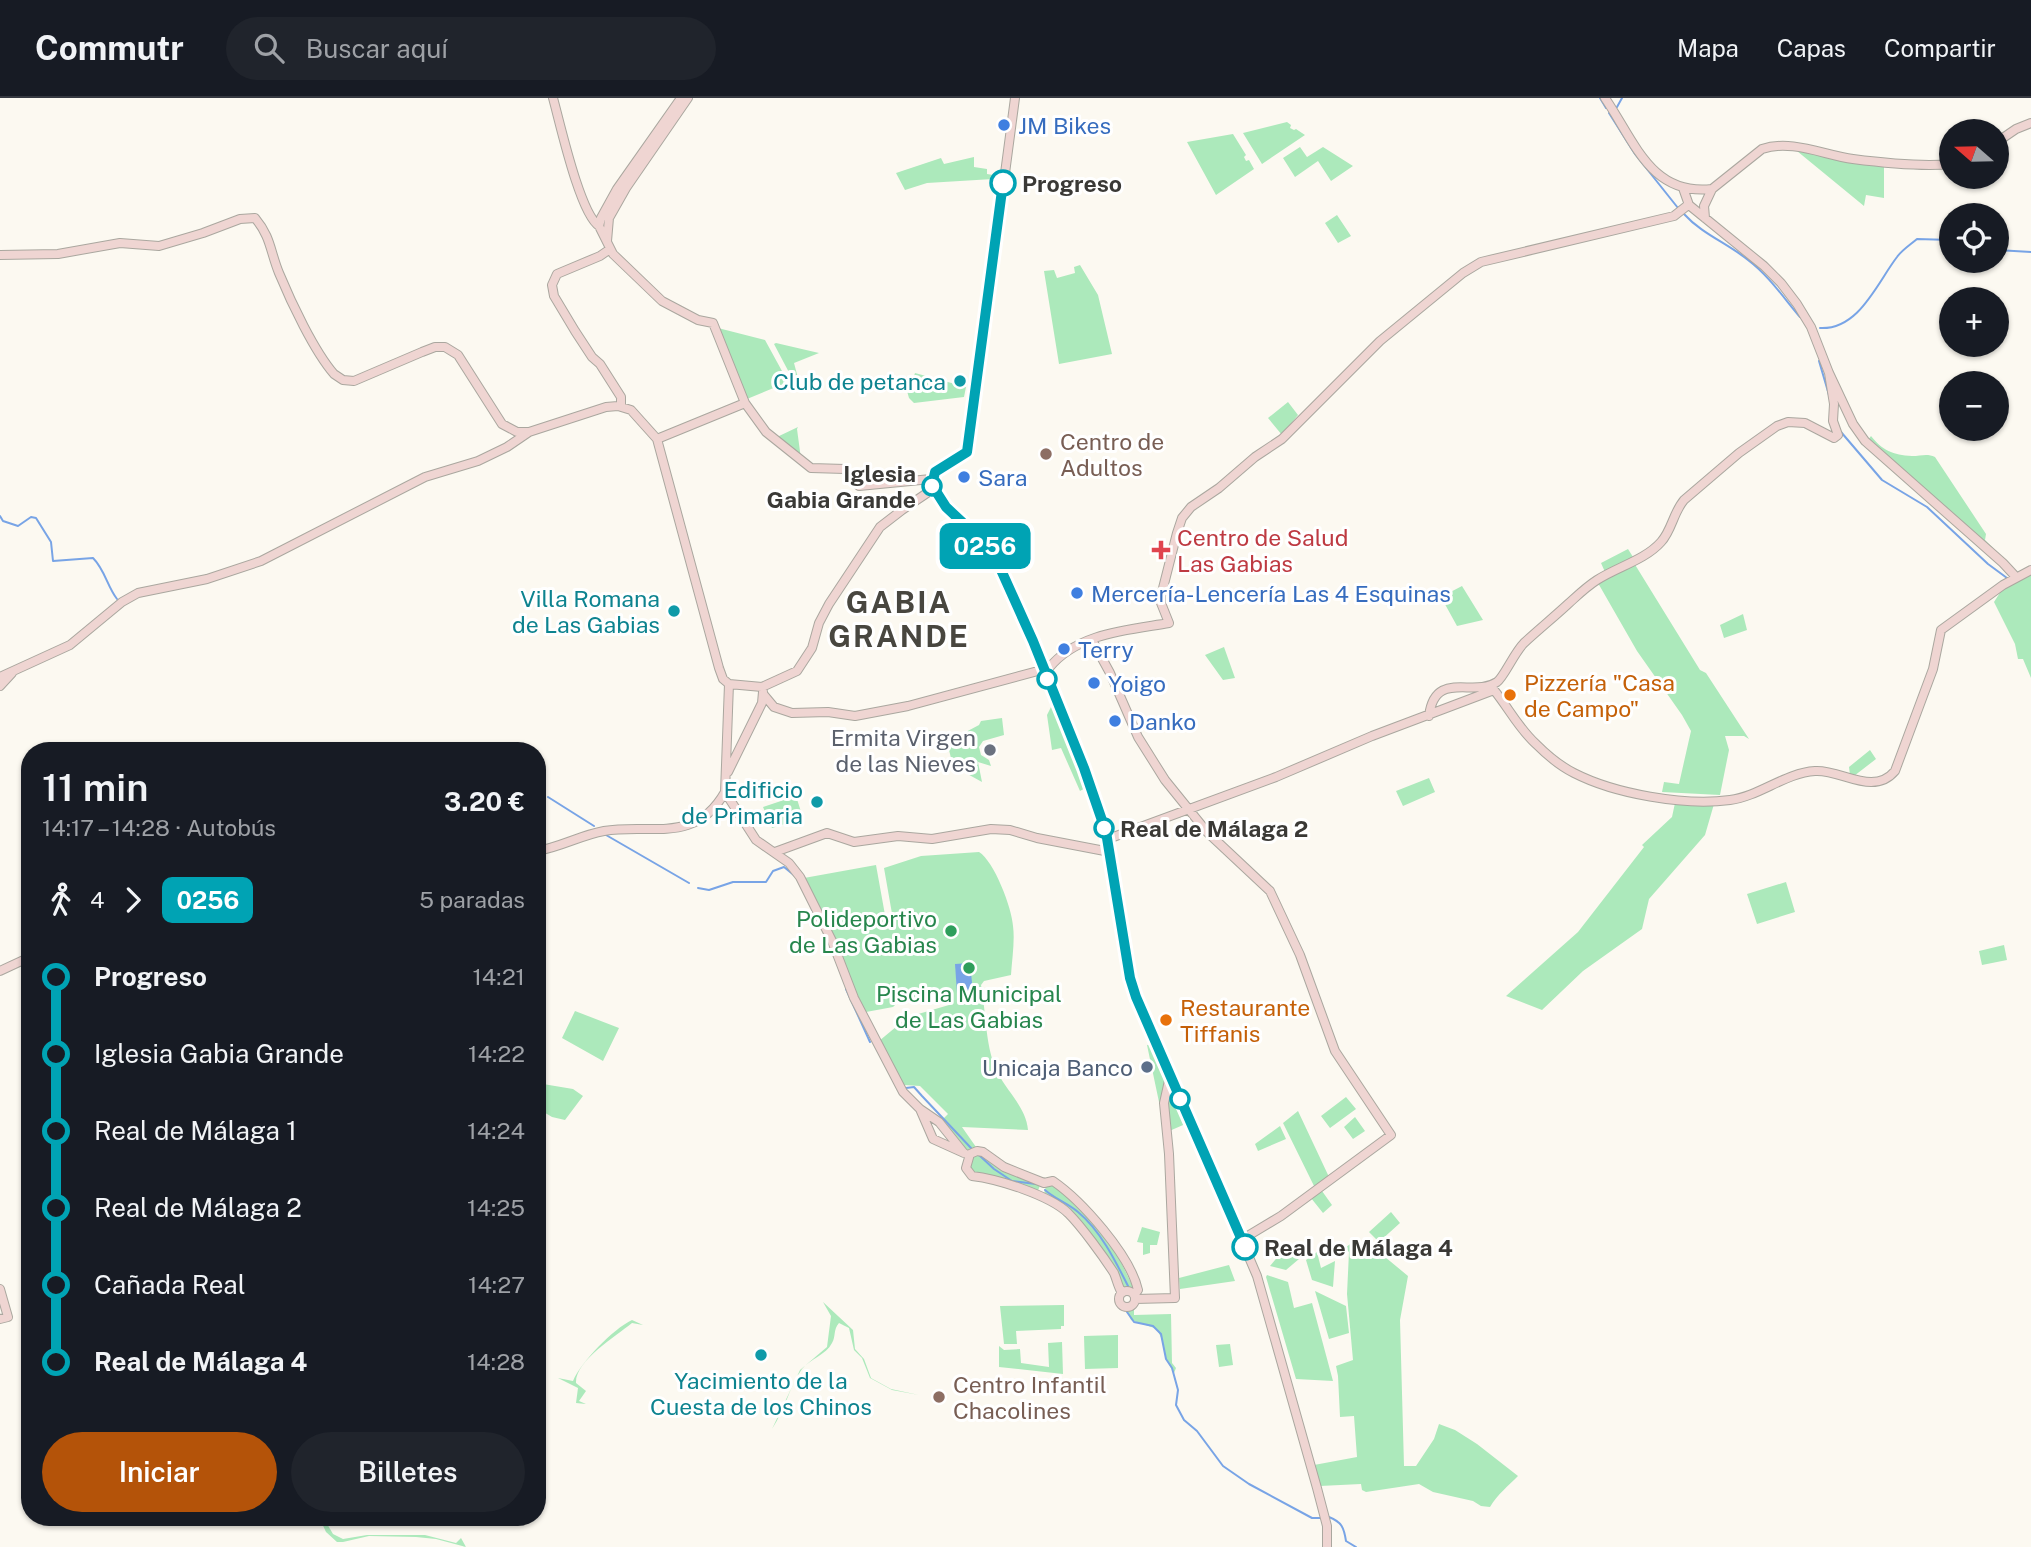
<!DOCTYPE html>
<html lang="es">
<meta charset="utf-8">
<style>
:root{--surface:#171b24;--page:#20242c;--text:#f1f3f6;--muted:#9ea1a6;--line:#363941;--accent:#b45309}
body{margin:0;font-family:"Public Sans",sans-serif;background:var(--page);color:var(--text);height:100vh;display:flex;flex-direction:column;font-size:26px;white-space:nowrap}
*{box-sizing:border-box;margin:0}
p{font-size:23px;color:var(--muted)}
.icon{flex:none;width:38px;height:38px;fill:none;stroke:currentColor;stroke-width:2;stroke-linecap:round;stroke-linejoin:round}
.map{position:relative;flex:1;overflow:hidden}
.panel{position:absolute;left:21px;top:644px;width:525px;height:784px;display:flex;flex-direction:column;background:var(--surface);border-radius:28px;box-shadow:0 2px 5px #0004}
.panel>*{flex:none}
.badge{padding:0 14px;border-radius:10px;font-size:24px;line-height:46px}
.needle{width:46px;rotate:290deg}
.controls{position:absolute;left:1939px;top:21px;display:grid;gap:14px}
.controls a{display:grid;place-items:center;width:70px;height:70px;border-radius:50%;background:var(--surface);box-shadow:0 2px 5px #0004;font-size:35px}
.map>.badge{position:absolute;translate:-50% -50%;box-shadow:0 0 0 4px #fff}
.legs{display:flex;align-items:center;gap:10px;height:77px;padding:0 21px;font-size:23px}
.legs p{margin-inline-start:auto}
.headline{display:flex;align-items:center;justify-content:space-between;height:119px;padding:0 21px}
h1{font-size:38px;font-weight:600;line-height:52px}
.action{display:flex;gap:14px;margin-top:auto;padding:14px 21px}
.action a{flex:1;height:80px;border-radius:42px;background:var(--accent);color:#fff;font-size:28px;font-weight:600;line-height:80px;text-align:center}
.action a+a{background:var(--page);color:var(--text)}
ul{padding:0 21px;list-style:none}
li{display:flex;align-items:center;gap:24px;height:77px;font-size:26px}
li i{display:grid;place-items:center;width:10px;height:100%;margin:0 9px;background:currentColor}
li i::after{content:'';width:18px;height:18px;margin:-9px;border:5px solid;border-radius:50%;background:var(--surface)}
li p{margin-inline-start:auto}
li:first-child i{background:linear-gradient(#0000 50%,currentColor 0)}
li:last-child i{background:linear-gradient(currentColor 50%,#0000 0)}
header{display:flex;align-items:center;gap:42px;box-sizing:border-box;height:98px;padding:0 35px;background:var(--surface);border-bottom:2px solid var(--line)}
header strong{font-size:33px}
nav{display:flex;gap:38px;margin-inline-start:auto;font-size:24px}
.search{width:490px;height:63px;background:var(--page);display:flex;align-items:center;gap:18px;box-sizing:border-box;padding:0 24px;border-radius:38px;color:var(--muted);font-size:26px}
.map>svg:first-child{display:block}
.green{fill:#ace9bb}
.water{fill:#78a4e6}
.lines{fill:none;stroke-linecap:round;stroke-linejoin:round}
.stream{stroke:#78a4e6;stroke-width:2}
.secondary-casing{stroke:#aaa79f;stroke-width:10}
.secondary{stroke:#efd5d2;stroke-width:8}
.line-1-casing{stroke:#fff;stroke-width:16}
.line-1{stroke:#00a3b4;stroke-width:10}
.shop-dot{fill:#3f7fe0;stroke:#fff;stroke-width:2.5}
.stop-1-dot{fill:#fff;stroke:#00a3b4;stroke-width:3.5}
.culture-dot{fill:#0f9aa8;stroke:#fff;stroke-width:2.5}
.education-dot{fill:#8d6e63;stroke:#fff;stroke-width:2.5}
.health-dot{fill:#e0444e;stroke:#fff;stroke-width:2.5}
.food-dot{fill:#e8710a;stroke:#fff;stroke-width:2.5}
.worship-dot{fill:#6b7280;stroke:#fff;stroke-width:2.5}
.leisure-dot{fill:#2e9e5b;stroke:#fff;stroke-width:2.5}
.service-dot{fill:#5c6f8a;stroke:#fff;stroke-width:2.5}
.labels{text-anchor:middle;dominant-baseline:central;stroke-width:6;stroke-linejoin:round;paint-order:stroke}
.shop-label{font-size:23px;fill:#366cbe;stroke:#fff;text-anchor:start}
.stop-label{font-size:23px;font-weight:bold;fill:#3a3936;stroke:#fff;text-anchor:start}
.culture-label{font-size:23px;fill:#0d838f;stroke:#fff;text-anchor:end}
.education-label{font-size:23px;fill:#785e54;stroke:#fff;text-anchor:start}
.health-label{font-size:23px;fill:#be3a42;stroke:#fff;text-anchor:start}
.food-label{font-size:23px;fill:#c56008;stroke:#fff;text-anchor:start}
.worship-label{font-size:23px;fill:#5b616d;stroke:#fff;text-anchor:end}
.leisure-label{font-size:23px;fill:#27864d;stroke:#fff;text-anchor:end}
.service-label{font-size:23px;fill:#4e5e75;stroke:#fff;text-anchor:end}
.district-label{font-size:30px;font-weight:bold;letter-spacing:2px;fill:#48463f;stroke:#fff}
</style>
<header>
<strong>Commutr</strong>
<div class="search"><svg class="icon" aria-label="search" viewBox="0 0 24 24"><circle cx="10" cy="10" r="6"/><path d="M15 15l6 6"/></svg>Buscar aquí</div>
<nav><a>Mapa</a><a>Capas</a><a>Compartir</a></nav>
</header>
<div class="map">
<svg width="2031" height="1449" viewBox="0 0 2031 1449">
<rect width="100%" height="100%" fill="#fcf9f1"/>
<path class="green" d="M1287,24l4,3 -1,3 4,2 2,-1 9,6 -43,29 -19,-31z
M1233,36l13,21 -2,2 2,4 3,-1 5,9 -38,26 -29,-53z
M1300,49l7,10 16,-10 30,19 -22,15 -13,-20 -23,16 -12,-19z
M1797,53l48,10 39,3v34l-18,-3 -2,11z
M974,59v10l13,2v5l6,1v4l-66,4 -22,7 -9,-17 45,-15 3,6z
M1337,117l14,21 -13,7 -13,-20z
M1080,167l18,30 14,59 -53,10 -15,-93 10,-1 3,8 18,-5 -1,-6z
M718,230l47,12 23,42 -41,17z
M776,245l43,10 -25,10 4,15 -5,2 -19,-36z
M915,275l51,14 -2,10 -50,6 -5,-5 -6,-21 11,-1z
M1288,304l10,13 -16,20 -14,-17z
M798,329l-1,2 4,30 -24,-22z
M1871,338c11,14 22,19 41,20 9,0 15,-3 23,1l51,77 -1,6 8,8 -3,2 -122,-110z
M1628,451l5,8 -28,15 -4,-9z
M1634,465l66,107 6,3 43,66 -5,-3h-19l4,14 -9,45 -58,-3 2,-10 15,2 12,-53 -9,-16 -45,-64 -39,-68z
M2031,475v105l-8,-19h-5l-3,-15 -21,-42 9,-14z
M1462,488l21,34 -26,6 -16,-29z
M1743,516l4,16 -23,8 -4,-13z
M1224,549l11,31 -12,2 -18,-25z
M1051,609h4l32,80 -7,4 -19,-43 -9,2 -5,-35z
M1002,620l2,17 -21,6 -4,6 2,8 8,5 2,6 -13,-4 4,20 -29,-16 -6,-24 32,-17 2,-4z
M1870,652l6,9 -22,17 -4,-1 -1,-8z
M1429,680l6,14 -32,14 -7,-15z
M796,698l7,22 -31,10 -9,-21z
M1675,705l39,1 -9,31 -56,64 -7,30 -59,42 -41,39 -36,-14 72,-64 66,-85 -2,-2 30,-28z
M979,754c15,9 33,56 34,74 2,15 -1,33 -2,49l-27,6 -3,4c5,26 4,57 14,82 9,22 31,39 33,63l-66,-3 14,20 -10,5 -25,-31 7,-7 -28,-28 -16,-1 -25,-44 29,-24 41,-12 -1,-8 -50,5 -5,5 -27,5 -10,-20 -19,-49 -33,-65 72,-13 11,61 7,-1 -10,-57 37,-12z
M1786,784l9,30 -38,12 -10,-30z
M2004,847l3,15 -25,5 -3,-14z
M575,913l44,17 -16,33 -41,-23z
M1156,946l34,78 -23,10 -3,-28 -5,-2 -12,-57z
M543,986l30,5 10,7 -18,24 -13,-3 -15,-9v-20z
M1346,999l10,12 -26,19 -9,-12z
M1298,1013l31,66 -14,11 -32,-65z
M1355,1019l10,14 -12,8 -9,-12z
M1280,1028l6,13 -28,12 -3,-7z
M975,1055l66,30 -4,10 -48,-18 -16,-3 -3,-5z
M1050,1086l33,24 34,46 17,35 -11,-2 -31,-46 -48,-47 2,-8z
M1322,1093l10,14 -9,8 -12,-15z
M1391,1114l9,11 -21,19 -10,-10z
M1142,1129l18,5 -3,13h-7v8l-7,2v-12l-6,-1z
M1358,1140l3,5 4,-3 12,13 2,-1 29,24 -8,44 4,146h12l18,-27 5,-15 16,6 22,14 41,32c-10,10 -20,18 -28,31l-9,-1 -8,-5 -40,-9 -14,-8 -53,8 -4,-2 -1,-6 -41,2 -6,-21 43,-8 -3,-41 -14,1 -2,-41 -2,-10 17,-6 -6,-66 2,-42 -4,-4z
M1290,1144l9,17 -13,11 -16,-4z
M1317,1154l4,16 14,-7 -2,26 -21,-7 -6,-20z
M1229,1167l6,16 -55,8 -1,-11z
M1267,1177l21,7 6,26 18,-5 21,78 -37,-2 -30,-102z
M1315,1193l31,15 3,27 -20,6z
M823,1204l30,28 2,19 9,10 7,19 20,11 28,6 -27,-5 -22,-12 -8,-20 -8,-8 -5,-22 -10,-5c-6,7 -3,13 -7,20 -6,12 -22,16 -30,26 -12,16 -17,41 -30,60l28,-59 27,-23 4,-31z
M1064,1207v21h-3v3l-45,2 1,13h-13l-4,-38z
M1134,1211v6l37,-1 1,49 4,5 -2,5 -8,-14 -3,-17 -6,-13 -26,-9 -4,-8z
M632,1222l11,5 -11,-2c-17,14 -57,38 -56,60l10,8 -7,10 7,3 -10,-1 2,-15 -20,-10 15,3c8,-19 40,-52 59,-61z
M1118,1237v33l-33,1 -1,-33z
M1062,1244l1,32 -64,-7v-21l5,4 16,-1 1,14 28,4 -1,-24z
M1230,1246l3,21 -14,2 -3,-22z
M319,1419h4l10,17 10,5 24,-4h58l31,8 5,-5 5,9 -30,-8 -20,-2 -47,-1 -26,6h-6l-11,-10z"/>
<path class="water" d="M970,865l3,29 -16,1 -2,-29z"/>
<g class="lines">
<path class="stream" d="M1600,0l6,10
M1617,9l5,-9
M1609,15l26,41 43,54
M1684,116c18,20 43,29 64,46 21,16 35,37 52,57
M1997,152l34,2
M1820,230c39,2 57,-45 77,-71 5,-7 13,-12 20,-18l34,1
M1819,263l10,34
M1841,334l41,48 45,27 61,57 19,14
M0,418l3,5 15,5 13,-9 5,1 15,24 2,19 40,-3c12,12 14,28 24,41
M548,699l46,29
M606,737l83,48
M698,790l11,2 24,-8h33l7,-11 11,-4 11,9
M846,891l24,53
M906,990l8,-1 8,9 49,52
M979,1057l15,14 18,12 24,3
M1045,1092c10,9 22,13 33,22 22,18 37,48 50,74
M1127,1214l7,10 19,4 8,8 5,25 6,9 6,22 -2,15 8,15 13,11 26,35 26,18 63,34h8
M1329,1419c13,5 15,11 17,24l10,6"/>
<defs>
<path id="secondary" d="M553,0c7,25 27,116 46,128
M681,0l-64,91 -16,29 -2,8 14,28 49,47 36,19 15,3 32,80 21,29 45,36 34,1 6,10 8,7 72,-7
M1605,0c30,44 46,98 107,91
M1997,44l19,-13 15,-6
M1683,90l6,17 75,61 17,17 16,21 14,23 18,46 24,51 12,17 138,122 13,14
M1705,120l-1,-12 8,-17 50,-40c29,-10 62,6 91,10 31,4 67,8 98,5
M607,143l2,-23 17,-30 62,-90
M610,151l-10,7 -43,18 -5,11 2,11 21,35 17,26 8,7 21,33v9
M0,157l58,-1 62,-11 39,3 44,-13 37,-14 15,-1c16,19 15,33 24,55 12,29 35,78 55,101l9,6 11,1 68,-29 13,-5h10l13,8 44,69 15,8h11
M657,341l88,-36
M931,381l2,10 13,18 31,29 20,24 29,64 65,164 17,51 22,139 127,298 60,212 10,38v21
M931,381l4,-6 32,-21 2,-8 46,-346
M1092,542l18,33 28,64 27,43 42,52 63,59 30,64 35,96 56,84 -110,81 -40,24
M0,579l70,-32 52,-43 16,-9 69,-14 54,-18 164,-84 53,-16 29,-14 22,-15 77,-25 12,-1 13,4 26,29 62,229 4,11 6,5 -4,108 31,48 33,23 11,14 32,64 22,57 49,94 17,17 19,13 24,30
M729,586l33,3
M0,588l12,-13
M762,589l35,-16 15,-23 7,-25 10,-19 51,-77 22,-17 31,-21
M764,597l10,12 18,6 36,-1 27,4 53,-10 141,-38c28,-35 79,-38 120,-45l-8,-20v-7l16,-63 5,-15 9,-11 28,-19 36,-31 27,-18 98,-98 83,-68 18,-11 193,-46 14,-11
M1429,618c6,-47 44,-18 68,-34 7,-5 17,-29 27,-39 14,-13 30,-26 44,-39 9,-8 18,-17 29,-24 20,-13 48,-20 64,-38 11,-12 12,-29 23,-42l55,-47 38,-27 11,-4 17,1 29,15 4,-3 -5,-14 1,-17 -5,-31
M728,674l34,-69 1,-11
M1108,741l168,-62 96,-41 122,-46c14,17 25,39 42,54 11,11 24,22 38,29 41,21 110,33 156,27 30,-4 55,-27 85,-29 26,-2 58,26 80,0l38,-102 8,-39 62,-45 28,-15
M537,753c24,-4 44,-16 67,-20 47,-8 91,14 121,-39
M775,754l52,-19 27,9 44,-6 34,3 59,-10 19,1 27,8 73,14
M0,873l30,-14
M920,1011l13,30 31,14
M0,1191l8,28 -8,2
M1119 1201a8 8 0 1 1 16 0a8 8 0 1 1-16 0Z
M1122,1195c-4,-6 -5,-13 -8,-20 -11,-17 -32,-46 -46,-60 -19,-18 -70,-34 -96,-37l-6,-8 4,-14 7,-3 6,1 21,15 40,16 9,-2c29,20 77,74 85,109l-4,5
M1135,1201l40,-1 -6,-144 -5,-51 6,-27"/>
</defs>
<use href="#secondary" class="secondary-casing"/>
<use href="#secondary" class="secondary"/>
</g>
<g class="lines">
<defs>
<path id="line-1" d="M1003,85l-36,269 -32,20 -3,13 14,22 31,29 20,25 36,80 51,127 22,64 24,146 6,19 109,250"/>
</defs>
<use href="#line-1" class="line-1-casing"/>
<use href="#line-1" class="line-1"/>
</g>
<g class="shop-dot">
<circle cx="1004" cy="27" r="7"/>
<circle cx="964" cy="379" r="7"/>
<circle cx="1077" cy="495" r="7"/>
<circle cx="1064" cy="551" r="7"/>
<circle cx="1094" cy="585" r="7"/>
<circle cx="1115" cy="623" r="7"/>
</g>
<g class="stop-1-dot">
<circle cx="1003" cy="85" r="12"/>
<circle cx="932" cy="388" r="9"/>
<circle cx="1047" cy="581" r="9"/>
<circle cx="1104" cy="730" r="9"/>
<circle cx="1180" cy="1001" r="9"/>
<circle cx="1245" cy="1149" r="12"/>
</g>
<g class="culture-dot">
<circle cx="960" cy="283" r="7"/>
<circle cx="674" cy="513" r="7"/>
<circle cx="817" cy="704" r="7"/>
<circle cx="761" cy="1257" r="7"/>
</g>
<g class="education-dot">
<circle cx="1046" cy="356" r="7"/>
<circle cx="939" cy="1299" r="7"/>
</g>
<path class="health-dot" d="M1157.5 441.5h7v7h7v7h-7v7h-7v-7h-7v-7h7z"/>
<g class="food-dot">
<circle cx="1510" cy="597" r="7"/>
<circle cx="1166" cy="922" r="7"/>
</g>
<circle class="worship-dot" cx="990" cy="652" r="7"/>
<g class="leisure-dot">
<circle cx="951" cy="833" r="7"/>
<circle cx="969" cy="870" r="7"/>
</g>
<circle class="service-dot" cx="1147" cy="969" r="7"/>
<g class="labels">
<g class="shop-label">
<text x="1018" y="27">JM Bikes</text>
<text x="978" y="379">Sara</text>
<text x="1091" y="495">Mercería-Lencería Las 4 Esquinas</text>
<text x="1078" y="551">Terry</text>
<text x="1108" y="585">Yoigo</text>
<text x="1129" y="623">Danko</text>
</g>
<g class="stop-label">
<text x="1022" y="85">Progreso</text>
<text x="916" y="375" text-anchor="end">Iglesia<tspan x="916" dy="26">Gabia Grande</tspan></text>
<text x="1120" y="730">Real de Málaga 2</text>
<text x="1264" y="1149">Real de Málaga 4</text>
</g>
<g class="culture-label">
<text x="946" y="283">Club de petanca</text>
<text x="660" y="500">Villa Romana<tspan x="660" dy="26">de Las Gabias</tspan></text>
<text x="803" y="691">Edificio<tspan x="803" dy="26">de Primaria</tspan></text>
<text x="761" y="1282" text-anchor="middle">Yacimiento de la<tspan x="761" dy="26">Cuesta de los Chinos</tspan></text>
</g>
<g class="education-label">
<text x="1060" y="343">Centro de<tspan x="1060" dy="26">Adultos</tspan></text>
<text x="953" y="1286">Centro Infantil<tspan x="953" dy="26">Chacolines</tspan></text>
</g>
<g class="health-label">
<text x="1177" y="439">Centro de Salud<tspan x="1177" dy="26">Las Gabias</tspan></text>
</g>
<g class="food-label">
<text x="1524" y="584">Pizzería "Casa<tspan x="1524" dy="26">de Campo"</tspan></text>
<text x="1180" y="909">Restaurante<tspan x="1180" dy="26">Tiffanis</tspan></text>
</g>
<g class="worship-label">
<text x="976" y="639">Ermita Virgen<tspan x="976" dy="26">de las Nieves</tspan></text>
</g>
<g class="leisure-label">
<text x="937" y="820">Polideportivo<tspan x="937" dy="26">de Las Gabias</tspan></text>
<text x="969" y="895" text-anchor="middle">Piscina Municipal<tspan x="969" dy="26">de Las Gabias</tspan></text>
</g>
<g class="service-label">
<text x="1133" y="969">Unicaja Banco</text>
</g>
<g class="district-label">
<text x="899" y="504">GABIA<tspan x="899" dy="34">GRANDE</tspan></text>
</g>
</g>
</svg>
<div class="controls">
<a><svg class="needle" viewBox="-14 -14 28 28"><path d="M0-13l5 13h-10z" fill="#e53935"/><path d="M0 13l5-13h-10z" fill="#9ea1a6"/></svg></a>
<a><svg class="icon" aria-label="locate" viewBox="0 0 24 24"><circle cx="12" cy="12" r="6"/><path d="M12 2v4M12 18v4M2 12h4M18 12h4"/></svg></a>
<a>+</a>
<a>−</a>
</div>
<b class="badge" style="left:985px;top:448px;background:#00a3b4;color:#fff">0256</b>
<section class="panel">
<div class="headline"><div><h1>11 min</h1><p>14:17 – 14:28 · Autobús</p></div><b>3.20 €</b></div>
<div class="legs"><svg class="icon" aria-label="walk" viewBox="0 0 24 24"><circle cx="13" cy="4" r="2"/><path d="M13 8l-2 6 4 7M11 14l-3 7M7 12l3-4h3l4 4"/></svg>4<svg class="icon" aria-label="forward" viewBox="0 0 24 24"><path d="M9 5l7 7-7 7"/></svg><b class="badge" style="background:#00a3b4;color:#fff">0256</b><p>5 paradas</p></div>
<ul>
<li><i style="color:#00a3b4"></i><b>Progreso</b><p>14:21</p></li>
<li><i style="color:#00a3b4"></i><span>Iglesia Gabia Grande</span><p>14:22</p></li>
<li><i style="color:#00a3b4"></i><span>Real de Málaga 1</span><p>14:24</p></li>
<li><i style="color:#00a3b4"></i><span>Real de Málaga 2</span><p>14:25</p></li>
<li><i style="color:#00a3b4"></i><span>Cañada Real</span><p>14:27</p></li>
<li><i style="color:#00a3b4"></i><b>Real de Málaga 4</b><p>14:28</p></li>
</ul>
<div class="action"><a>Iniciar</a><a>Billetes</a></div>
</section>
</div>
